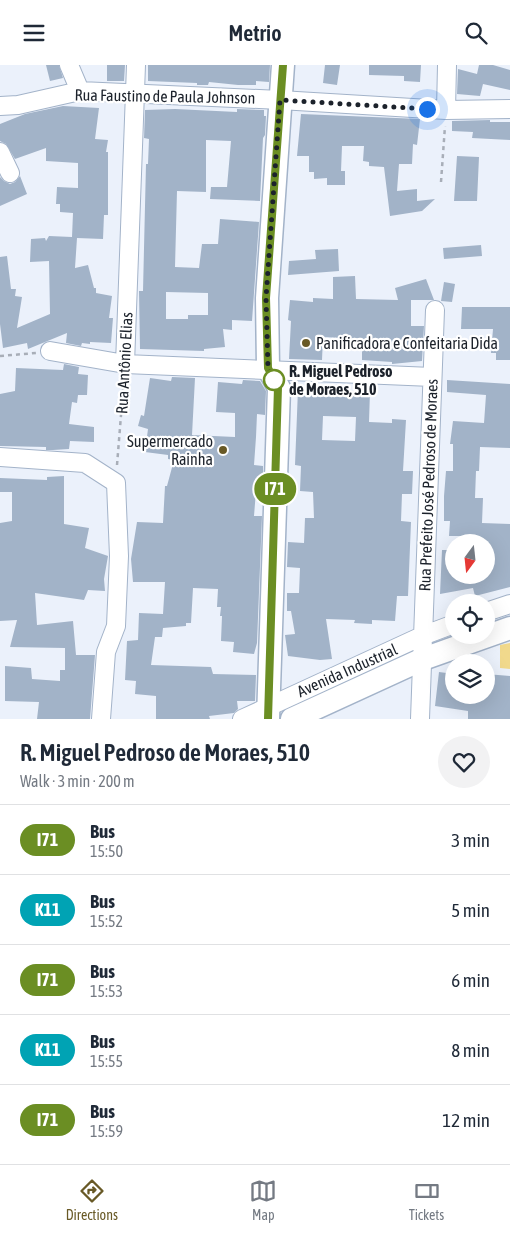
<!DOCTYPE html>
<meta charset="utf-8">
<style>
:root{--surface:#fff;--page:#f2f2f3;--text:#1f2937;--muted:#747a83;--line:#e0e1e3;--accent:#685926}
body{margin:0;font-family:"Asap Condensed",sans-serif;background:var(--page);color:var(--text);height:100vh;display:flex;flex-direction:column;font-size:19px;white-space:nowrap}
*{box-sizing:border-box;margin:0}
p{font-size:16px;color:var(--muted)}
.icon{flex:none;width:28px;height:28px;fill:none;stroke:currentColor;stroke-width:2;stroke-linecap:round;stroke-linejoin:round}
.map{position:relative;height:654px;overflow:hidden}
.side{display:flex;flex-direction:column;background:var(--surface);flex:1}
.side>*{flex:none}
.badge{padding:0 10px;border-radius:16px;font-size:18px;line-height:32px}
.needle{width:32px;rotate:195deg}
.fabs{position:absolute;left:445px;top:469px;display:grid;gap:10px}
.fabs a{display:grid;place-items:center;width:50px;height:50px;border-radius:50%;background:var(--surface);box-shadow:0 5px 20px #0002;font-size:25px}
.you{position:absolute;width:25px;height:25px;margin:-12px;border:4px solid #fff;border-radius:50%;background:#1a73e8;box-shadow:0 0 0 8px #1a73e833}
.map>.badge{position:absolute;translate:-50% -50%;box-shadow:0 0 0 2px #fff}
.round{display:grid;place-items:center;flex:none;width:52px;height:52px;border-radius:26px;background:var(--page)}
.head{display:flex;align-items:center;justify-content:space-between;height:85px;padding:0 20px}
h1{font-size:24px;font-weight:600;line-height:38px}
ul{padding:0;list-style:none}
li{display:flex;align-items:center;gap:15px;height:70px;padding:0 20px;border-top:1px solid var(--line)}
li div{flex:1}
li b{display:block;font-size:19px}
li em{font-style:normal}
li .badge{min-width:55px;font-weight:700;text-align:center}
header{display:flex;justify-content:space-between;align-items:center;height:65px;padding:0 20px;background:var(--surface);font-size:22px;font-weight:600}
.tab-bar{display:flex;justify-content:space-around;align-items:center;height:70px;border-top:1px solid var(--line);background:var(--surface);font-size:14px;color:var(--muted)}
.tab-bar a{display:grid;justify-items:center;gap:2px}
.tab-bar .selected{color:var(--accent)}
.map>svg:first-child{display:block}
.green{fill:#f1d98c}
.building{fill:#a2b3c8;fill-rule:evenodd}
.lines{fill:none;stroke-linecap:round;stroke-linejoin:round}
.minor-casing{stroke:#a3b3c9;stroke-width:20}
.major-casing{stroke:#a3b3c9;stroke-width:25}
.path{stroke:#a8aeb8;stroke-width:2.5;stroke-dasharray:4 4;stroke-linecap:butt}
.minor{stroke:#fff;stroke-width:18}
.major{stroke:#fff;stroke-width:22}
.line-casing{stroke:#fff;stroke-width:11}
.line{stroke:#6b8e23;stroke-width:8}
.walk{stroke:#1c222b;stroke-width:5;stroke-dasharray:0 9}
.poi-dot{fill:#685926;stroke:#fff;stroke-width:2}
.stop-dot{fill:#fff;stroke:#6b8e23;stroke-width:2.5}
.labels{text-anchor:middle;dominant-baseline:central;stroke-width:4.5;stroke-linejoin:round;paint-order:stroke}
.street-label{font-size:16px;fill:#1c222b;stroke:#fff}
.poi-label{font-size:16px;fill:#1c222b;stroke:#fff;text-anchor:start}
.stop-label{font-size:16px;font-weight:bold;fill:#1c222b;stroke:#fff;text-anchor:start}
</style>
<header><svg class="icon" aria-label="menu" viewBox="0 0 24 24"><path d="M4 6h16M4 12h16M4 18h16"/></svg>Metrio<svg class="icon" aria-label="search" viewBox="0 0 24 24"><circle cx="10" cy="10" r="6"/><path d="M15 15l6 6"/></svg></header>
<div class="map">
<svg width="510" height="654" viewBox="0 0 510 654">
<rect width="100%" height="100%" fill="#ebf1fb"/>
<path class="green" d="M510,578v26l-10,-1v-23z"/>
<path class="building" d="M46,0h13l4,13 -13,3z
M107,0h18l-1,16h-17z
M148,0h122l-1,17 -13,-1v4h-18l-29,-3 -1,3h-11v-2l-49,-2z
M325,0h15l-3,20 -14,-2z
M369,0h52l-1,17 -16,-1v-5l-35,-1z
M479,0h14l17,5v20l-27,-6 -3,12 -23,-2 1,-25 19,5z
M63,41l36,2 -4,31 13,1 -2,12h2v63h-4l-1,24 -26,-1 -2,30 13,-3 6,23h2v5l16,3 -3,22h4l-2,25 -21,-1v2l-8,-1 -1,3 -15,-3 1,-10 -39,16 -1,-6 -24,5 -3,-24v-67l7,-1 4,33h5l-1,7 7,1 -5,31 33,-14 -1,-53 -19,1 1,-23 14,-1 1,3 3,-5 23,1 1,-24 -13,-1v-8h-4l1,-17 21,1v-25l-32,-2v-13l-31,11 -9,-15 -6,-3v-17l25,-10z
M175,44l62,3v-3l27,1v6h2l-1,19 -2,3 -3,63 -50,-2 1,-12h16l4,-46 -25,-1v52l-29,-1 -2,76 24,1 3,-24h16l2,-25 39,3 -7,99 -20,-1v10l-9,-1 2,18 -21,2v2l-64,-2 -1,-58h4l3,-127h2l1,-25 -5,-1 1,-28zM166,227l42,1v22h-20v4h-22z
M301,49l119,5 -3,26 -4,-1 -1,20h-13l-2,27 20,-2v12l18,-2 -13,12 -32,5 -6,-49 -15,-1v-4l-6,-1 1,-15h-22l-1,25h4v14h-18v-7l-13,1v-7h-5v-16h-12z
M490,55v2h20v18l-38,-2 1,-6 -21,-1v-10z
M457,91l22,1 -2,44h-23z
M20,111l7,18 -27,12v-29l4,4 6,3 5,-2z
M481,180l1,11 -38,3 -1,-11z
M338,184l1,22 -51,4 1,-14 27,-2 -1,-9z
M355,211l1,23 42,1 -3,-12 31,-9 8,21h-23v26h13l-2,35 -30,3v-2l-30,-2v-21l-39,-2 -1,23 -33,-1 2,-38 -3,-1 2,-20 23,2v-4l20,1v-22z
M444,217l11,2 -3,18 -11,-1z
M462,242h48v53h-14v-7h-5l2,-24h-32z
M64,299l15,3 -1,7 10,1 -1,20h-9l-1,8 -5,-1 -3,22 25,3v15l-24,-1 -1,8 -16,1h-7v-3l-46,-1v-52l15,-3 1,-23 47,2z
M172,312l23,1 -3,57 43,2v-24l-19,-1 2,-30 24,2 1,-4 17,1 6,10 -1,24 -8,-1 -1,23 -2,28 9,1v12h-6l-3,38h8l-5,127 -3,11 -21,-2 1,-10 -13,-1 1,-25h-2l1,-9h-4l1,-18 -25,-1 -2,35h-5v3l-23,2 -1,9h-7l-4,28 60,2 2,7 43,1 -1,26h-18l1,8 -4,4 -25,3 1,3h-54v-23l-21,-2 1,-13 -11,-1 2,-39 11,-1 1,-27 24,1 2,-32h-32l-2,-23 6,-37 26,1 2,-37h2l7,-26 -6,-1v-4l-23,-3 3,-23 -10,-3 3,-11 3,1 6,-38 21,3z
M447,315l63,4v64l-30,-1 -1,24h-3l-1,27h8l-1,25 28,1v63l-35,9 -2,-8 -33,6 2,-44h12v25h32v-32h-10v-7h-27l1,-15h-6v-25l2,-25h7v-27h-3l3,-23 31,2 2,-28 -39,-3z
M301,322h23v4h46l-1,31 23,1v-4l14,1 -3,51h10l-1,23h-10l-1,27 10,1 -3,74h-11l-2,25 -23,-1v4l-18,-1 1,-3 -29,-1 6,40 -12,1 -32,-4 -3,-21 10,-1 -4,-23h-4v-18h12l1,-25 -13,-1 1,-25 16,1 1,-25h9l-1,-26 -13,-1 1,-25 -6,-1 3,-76zM323,351l33,1 -1,24 -33,-1z
M64,411v48l25,4 -4,20 23,8 -4,23 1,12 -17,-1 -4,10 -49,-7 2,32 36,-4 3,34h19l-5,64h-53l2,-17 -34,-1v-35l26,2 1,11 28,2v-11h5v-22l-55,-1 7,-27 -17,1v-98l12,-2v-29h-12v-14l47,2v-3z
M439,607l15,2v21h32v-21l24,2v43h-42v-8l-33,-5z"/>
<g class="lines">
<defs>
<path id="minor" d="M69,0l11,26
M0,41l18,-1 62,-14 200,9 166,10 64,-1
M446,45l1,-45
M0,87l10,21
M50,286l75,13 307,13
M125,299l11,-299
M0,392l85,6 31,20 3,73 -3,70 -10,26 -5,67
M486,547l24,-8
M242,654l180,-83 32,-12
M420,654l15,-409"/>
<path id="major" d="M268,654l11,-331 -11,-20 -1,-70 16,-233
M292,654l131,-60 87,-31"/>
</defs>
<use href="#minor" class="minor-casing"/>
<use href="#major" class="major-casing"/>
<path class="path" d="M441,117l4,-56
M0,291l36,-3
M117,400l7,-87"/>
<use href="#minor" class="minor"/>
<use href="#major" class="major"/>
</g>
<g class="lines">
<defs>
<path id="line" d="M268,654l10,-332 -10,-19 -2,-70 17,-233"/>
</defs>
<use href="#line" class="line-casing"/>
<use href="#line" class="line"/>
<path class="walk" d="M274,315l-6,-12 -2,-70 14,-198 147,9"/>
</g>
<g class="poi-dot">
<circle cx="306" cy="278" r="5"/>
<circle cx="223" cy="385" r="5"/>
</g>
<circle class="stop-dot" cx="274" cy="315" r="10"/>
<g class="labels">
<g class="street-label">
<text transform="translate(165 31) rotate(1)">Rua Faustino de Paula Johnson</text>
<text transform="translate(124 298) rotate(-87)">Rua Antônio Elias</text>
<text transform="translate(428 420) rotate(-88)">Rua Prefeito José Pedroso de Moraes</text>
<text transform="translate(347 605) rotate(-24)">Avenida Industrial</text>
</g>
<g class="poi-label">
<text x="316" y="278">Panificadora e Confeitaria Dida</text>
<text x="213" y="376" text-anchor="end">Supermercado<tspan x="213" dy="18">Rainha</tspan></text>
</g>
<g class="stop-label">
<text x="289" y="306">R. Miguel Pedroso<tspan x="289" dy="18">de Moraes, 510</tspan></text>
</g>
</g>
</svg>
<div class="fabs">
<a><svg class="needle" viewBox="-14 -14 28 28"><path d="M0-13l5 13h-10z" fill="#e53935"/><path d="M0 13l5-13h-10z" fill="#747a83"/></svg></a>
<a><svg class="icon" aria-label="locate" viewBox="0 0 24 24"><circle cx="12" cy="12" r="6"/><path d="M12 2v4M12 18v4M2 12h4M18 12h4"/></svg></a>
<a><svg class="icon" aria-label="layers" viewBox="0 0 24 24"><path d="M12 4l9 5-9 5-9-5zM3 14l9 5 9-5"/></svg></a>
</div>
<div class="you" style="left:427px;top:44px"></div>
<b class="badge" style="left:275px;top:424px;background:#6b8e23;color:#fff">I71</b>
</div>
<section class="side">
<div class="head"><div><h1>R. Miguel Pedroso de Moraes, 510</h1><p>Walk · 3 min · 200 m</p></div><a class="round"><svg class="icon" aria-label="heart" viewBox="0 0 24 24"><path d="M12 20l-8-8c-3-5 5-10 8-4 3-6 11-1 8 4z"/></svg></a></div>
<ul>
<li><span class="badge" style="background:#6b8e23;color:#fff">I71</span><div><b>Bus</b><p>15:50</p></div><em>3 min</em></li>
<li><span class="badge" style="background:#00a3b4;color:#fff">K11</span><div><b>Bus</b><p>15:52</p></div><em>5 min</em></li>
<li><span class="badge" style="background:#6b8e23;color:#fff">I71</span><div><b>Bus</b><p>15:53</p></div><em>6 min</em></li>
<li><span class="badge" style="background:#00a3b4;color:#fff">K11</span><div><b>Bus</b><p>15:55</p></div><em>8 min</em></li>
<li><span class="badge" style="background:#6b8e23;color:#fff">I71</span><div><b>Bus</b><p>15:59</p></div><em>12 min</em></li>
</ul>
</section>
<nav class="tab-bar">
<a class="selected"><svg class="icon" aria-label="directions" viewBox="0 0 24 24"><path d="M12 3l9 9-9 9-9-9zM9 14v-3h6M13 9l2 2-2 2"/></svg>Directions</a>
<a><svg class="icon" aria-label="map" viewBox="0 0 24 24"><path d="M3 6l6-2 6 2 6-2v14l-6 2-6-2-6 2zM9 4v14M15 6v14"/></svg>Map</a>
<a><svg class="icon" aria-label="tickets" viewBox="0 0 24 24"><path d="M3 7h18v10H3zM15 7v10"/></svg>Tickets</a>
</nav>
